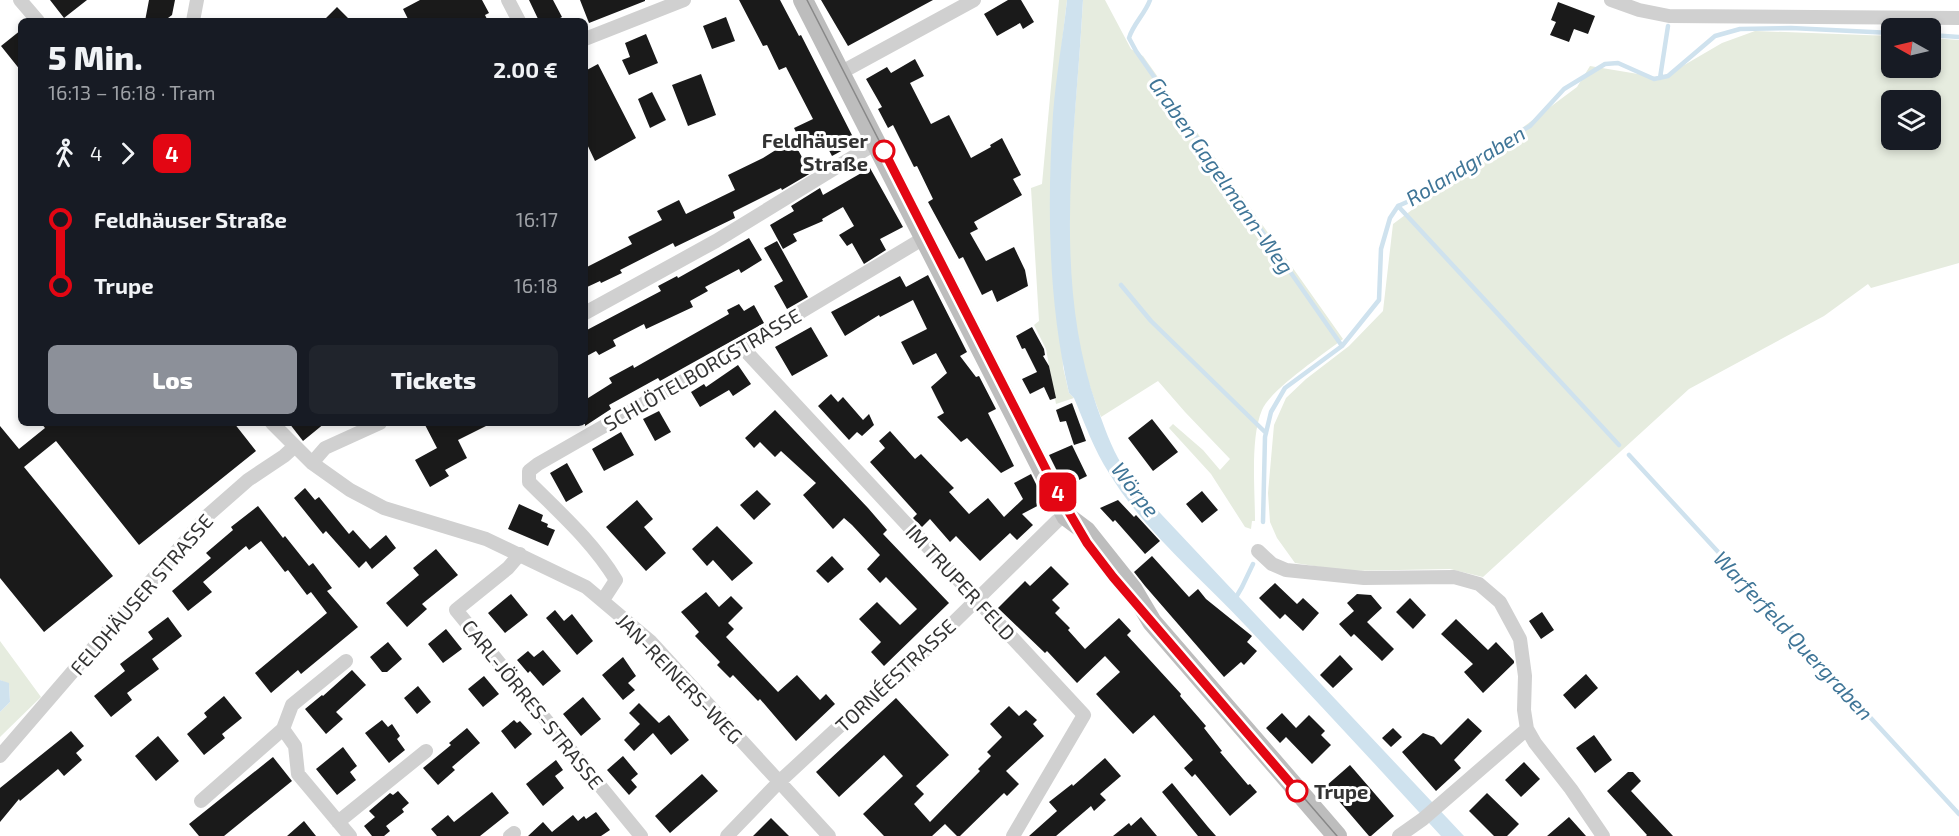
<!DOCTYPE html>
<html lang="de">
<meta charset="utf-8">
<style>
:root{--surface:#171b24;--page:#20242c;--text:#f1f3f6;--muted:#9ea1a6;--accent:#8c9099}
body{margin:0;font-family:"Exo 2",sans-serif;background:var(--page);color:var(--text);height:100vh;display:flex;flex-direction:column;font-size:22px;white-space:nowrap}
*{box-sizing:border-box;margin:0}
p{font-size:20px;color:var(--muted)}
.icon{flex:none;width:33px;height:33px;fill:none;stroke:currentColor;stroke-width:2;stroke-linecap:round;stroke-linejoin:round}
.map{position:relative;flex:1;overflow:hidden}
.drawer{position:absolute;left:18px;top:18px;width:570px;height:408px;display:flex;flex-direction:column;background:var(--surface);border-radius:9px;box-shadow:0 3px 9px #0003}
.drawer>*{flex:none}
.badge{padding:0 12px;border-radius:9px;font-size:21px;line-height:39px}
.needle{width:39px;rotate:278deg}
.fabs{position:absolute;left:1881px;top:18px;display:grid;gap:12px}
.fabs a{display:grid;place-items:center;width:60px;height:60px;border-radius:9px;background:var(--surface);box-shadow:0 3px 9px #0003;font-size:30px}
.map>.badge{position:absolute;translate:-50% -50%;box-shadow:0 0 0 3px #fff}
.legs{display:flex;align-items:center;gap:9px;height:66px;padding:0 30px;font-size:20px}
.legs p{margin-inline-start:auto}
.summary{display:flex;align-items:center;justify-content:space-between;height:102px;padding:0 30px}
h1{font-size:33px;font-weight:800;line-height:45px}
.button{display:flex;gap:12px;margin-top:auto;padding:12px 30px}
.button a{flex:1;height:69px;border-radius:9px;background:var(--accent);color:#fff;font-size:24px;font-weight:800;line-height:69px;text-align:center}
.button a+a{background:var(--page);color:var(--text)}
ul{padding:0 30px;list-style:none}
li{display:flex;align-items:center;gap:21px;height:66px;font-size:22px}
li i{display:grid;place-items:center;width:9px;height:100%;margin:0 8px;background:currentColor}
li i::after{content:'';width:15px;height:15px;margin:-8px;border:4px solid;border-radius:50%;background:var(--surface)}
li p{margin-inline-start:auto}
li:first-child i{background:linear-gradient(#0000 50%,currentColor 0)}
li:last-child i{background:linear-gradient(currentColor 50%,#0000 0)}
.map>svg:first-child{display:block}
.green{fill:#e6ecdf;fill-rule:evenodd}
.water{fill:#cfe2ee}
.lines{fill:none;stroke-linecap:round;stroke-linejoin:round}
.stream{stroke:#cfe2ee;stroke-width:4.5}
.building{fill:#1a1a1a}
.street{stroke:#d0d0d0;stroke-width:14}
.secondary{stroke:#bdbdbd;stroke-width:20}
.tram{stroke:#888;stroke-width:1.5}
.line-1-casing{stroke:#fff;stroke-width:14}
.line-1{stroke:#e30613;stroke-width:9}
.stop-1-dot{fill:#fff;stroke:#e30613;stroke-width:3}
.labels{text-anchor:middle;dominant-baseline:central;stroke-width:6;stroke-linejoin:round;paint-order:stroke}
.stop-label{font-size:20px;font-weight:bold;fill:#333;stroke:#fff;text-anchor:end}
.street-label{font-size:20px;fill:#333;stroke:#fff}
.water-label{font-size:21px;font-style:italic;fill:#3f7597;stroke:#fff}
</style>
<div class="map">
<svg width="1959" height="836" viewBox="0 0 1959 836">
<rect width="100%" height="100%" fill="#fff"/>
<path class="green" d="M1059,0h8l-13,112 9,255 6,26 5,5 -18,6 -10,-55 -12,-24 5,-4 -8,-133 11,-4z
M1083,0h22l26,49 12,7 200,283c-19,15 -72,50 -81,71 -12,28 -7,80 -7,111h-3l-1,8 -6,-2 -34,-53 -42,-46 4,-4 30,26 17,20 10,-11 -45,-47 -27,-31 -57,36c-8,-21 -16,-43 -21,-66 -23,-114 -3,-236 3,-351z
M1755,31l136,5 1,32h38l1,-30 28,2v223l-88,25 -3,-4 -44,32 -135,73 -206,188 -33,-8 -104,2 -51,-8 -18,-25 -7,-16 -2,-29 6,-68 12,-27 20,-19 43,-33 34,-35 10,-87 184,-137 13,-21 72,12 60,-35zM1892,100h38v40h-38z
M0,641l41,56 -41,40v-25l10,-10 -1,-18 -9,-4z"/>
<path class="water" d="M1067,0h16c-7,135 -32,276 14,407 7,19 14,40 25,58 7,12 17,22 24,33l318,338h-23c-65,-71 -130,-141 -196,-211 -46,-49 -101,-94 -136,-152 -15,-23 -24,-49 -35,-75l-5,-5c-21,-92 -22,-185 -16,-279 3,-38 10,-76 14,-114z
M0,680l9,3 1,19 -10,10z"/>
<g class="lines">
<path class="stream" d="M1150,0c-5,14 -17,24 -21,38l7,13 206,295
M1930,35l29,2
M1660,78l8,-52
M1398,206l221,239
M1121,285l30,36 115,112
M1629,455l330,359
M1263,522l2,-85 6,-25 14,-24 57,-42 37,-46 2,-51 9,-31 8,-12 18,-8 42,-30 72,-42 34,-37 41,-25 13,-1 36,16 14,-3 47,-40 25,-7 51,-1 101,5
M1235,599l7,-12 11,-23"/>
</g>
<path class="building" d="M50,0h37l-23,18z
M149,0h26l-3,15 -8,6h-19z
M420,0h62l7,13 -4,2 3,6h-79l-6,-12z
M529,0h24l9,17 -7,4h-16z
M580,0h65v1l-56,22z
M739,0h41l19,36 2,-1 55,108 -24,13 -10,-19 -24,13 13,23 -29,17 -1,-2 -48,24 2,6 -60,29 -2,-4 -53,27 2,3 -21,10 -1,-2 -15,7v-20l47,-24 -4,-7 34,-17 -5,-9 22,-11 7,14 49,-24 -7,-15 35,-17 35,-22 -4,-8 19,-9 -27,-52 -7,3 -12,-25 -4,1z
M821,0h112l-85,46z
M1008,0h13l13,22 -11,7 -3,-6 -23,13 -13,-22z
M1558,2l37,14 -7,18 -14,-5 -5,13 -19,-7 6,-13 -5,-2z
M337,7l14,14h-28z
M726,17l9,24 -23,8 -9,-23z
M21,30v41l-20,-25z
M646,34l12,29 -29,12 -7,-15 8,-3 -5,-14z
M915,59l9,17 -14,7 21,41 18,-9 22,43 20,-11 -1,-2 12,-7 19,37 -8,4 9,16 -48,27 4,7 -8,4 16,28 28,-14 11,23 3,16 -31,16 -5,-12 -10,5 -19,-38 -4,2 -31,-57 5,-3 -16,-33 -3,1 -21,-42 -5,3 -10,-19 4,-2 -16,-28 21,-12 4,6z
M598,64l38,74 -41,23 -10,-21v-69z
M701,74l15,41 -28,11 -16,-41z
M652,92l14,28 -16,8 -12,-29z
M870,168l33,59 -23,12 6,11 -22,14 -12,-21 -5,3 -8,-11 15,-9 -11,-19 -21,12 1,2 -30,13 4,7 -14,8 -13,-24 24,-14 -3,-5 29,-18 3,7z
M749,238l13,22 -21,13 -2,-4 -34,18 3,4 -18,10 3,6 -47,22 -2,-5 -31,16 3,6 -17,9 -3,-4 -11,6v-26l76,-40 -3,-5 19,-10 1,2z
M777,241l31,56 -21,12 -13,-23 9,-5 -19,-33z
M928,275l39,77 -7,4 16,21 3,-1 17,33 -8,4 26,53 -13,7 -34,-35 -6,4 -24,-25 7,-4 -13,-26 16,-14 -11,-20 -23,12 -12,-23 26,-13 -14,-29 -33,17 -1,-2 -34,21 -14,-24 69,-36 6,11z
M739,304l5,7 10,-6 10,18 -104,58 -2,-3 -49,27 2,4 -26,17v-26l27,-17 -3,-5 24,-13 1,3 95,-54 -2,-4z
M811,327l17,29 -36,20 -17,-29z
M1032,327l12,22 1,6 -2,1 6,10 7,32 -6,2 -6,-13 -14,7 -8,-15 15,-7 -12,-24 -3,1 -6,-13z
M738,365l13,19 -18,12 -4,-6 -29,17 -9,-15 13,-8 2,3z
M831,394l7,8 5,-5 20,23 6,-6 5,11 -12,11 -5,-4 -8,8 -31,-34z
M1072,403l14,38 -12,4 -8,-24 -6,1 -4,-12z
M775,410l93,98 19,22 -4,4 66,69 -65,63 -13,-14 10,-10 -22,-23 18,-17 23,23 17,-16 -31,-32 -6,6 -13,-14 13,-14 -28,-30 -8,-7 -11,11 -30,-34 13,-12 -35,-32 -6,6 -15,-15 -6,6 -9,-10z
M659,411l12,21 -16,9 -12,-22z
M1152,419l26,33 -25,19 -25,-33z
M41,423h193l22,28 -117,94 -83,-104 -32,26 89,109 -69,56 -44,-54v-152l19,23 26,-21z
M289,423h36l-22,18z
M424,423h68l-34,17 9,18 -22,12 4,6 -19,11 -15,-27 22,-12z
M890,431l25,28 6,-5 23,24 10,10 -5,4 20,22 19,-16 16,19 19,-18 -9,-16 17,-9 14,28 -23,12 11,11 -16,15 -7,-7 -30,28 -24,-25 -6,6 -20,-23 -8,8 -9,-9 4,-4 -47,-52 15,-14 -6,-7z
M621,432l13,23 -30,16 -12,-22z
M1072,445l15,31 -22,11 -16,-32z
M567,463l16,29 -17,10 -16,-29z
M305,488l10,12 4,-3 30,37 4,-4 17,19 16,-14 10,13 -24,21 -6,-8 -7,7 -33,-37 -3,3 -29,-36z
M757,490l14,14 -17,16 -14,-15z
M1202,491l16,19 -16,13 -16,-19z
M637,500l16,19 -9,8 22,26 -20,18 -40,-44z
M1118,500l16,17 2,-2 24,26 -15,13 -30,-34 -2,2 -13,-14z
M519,504l24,11 -2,6 7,3 -1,3 8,3 -7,16 -40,-17z
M258,506l25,32 2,-2 24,30 4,-3 19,25 -5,3 31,36 -57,47 -3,-4 -27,23 -16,-20 72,-60 -16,-21 -4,3 -19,-25 -3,2 -24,-31 -12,9 -3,-4 -43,36 9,10 -24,19 -16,-20 39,-33 -5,-5 27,-23 -2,-3z
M717,526l36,37 -21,18 -19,-21 -6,6 -15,-17z
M436,549l22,26 -36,29 5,5 -20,18 -21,-24 33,-28 -6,-7z
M832,556l12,13 -16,14 -12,-12z
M1152,556l37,41 9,-8 8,10 46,37 -5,6 10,9 -13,14 -3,-3 -17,15 -79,-91 -11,-14z
M1051,566l18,18 -17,16 8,8 -5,5 15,15 -2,2 17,19 34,-31 12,13 -4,4 54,59 -1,2 26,30 -2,2 18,23 -2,1 28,33 2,-1 7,8 -27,24 -35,-42 -3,3 -8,-9 9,-8 -39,-45 -21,19 -37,-40 24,-22 -15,-16 -28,27 -30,-32 -2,2 -47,-45 27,-27 5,5z
M1275,583l22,21 6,-6 16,15 -16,18 -18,-17 -5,5 -21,-21z
M706,592l13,15 12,-11 12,12 -15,15 6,6 -8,8 52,55 19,-17 23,25 6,-6 9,10 -39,37 -36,-42 -2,2 -25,-26 -3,3 -13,-13 3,-3 -25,-26 4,-4 -18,-20z
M511,594l17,21 -23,18 -17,-20z
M1357,594l14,1 11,13 -15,14 27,27 -12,12 -28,-27 -3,3 -12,-13 15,-13 -7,-8z
M1410,598l16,17 -13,14 -17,-17z
M555,610l9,11 8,-7 21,27 -16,14 -31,-37z
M1542,612l12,18 -13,9 -12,-18z
M168,617l14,19 -30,23 7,10 -32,24 5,7 -21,17 -17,-21 31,-25 -5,-7 33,-25 -5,-7z
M1456,619l32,31 8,-8 18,19v2l-31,30 -19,-21 9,-8 -32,-30z
M446,629l16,20 -19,14 -15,-19z
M388,642l14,17 -15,13h-5l-12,-15z
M543,650l18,21 -18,15 -13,-15 -2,2 -11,-13 11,-9 6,6z
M1340,655l13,14 -20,19 -13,-13z
M623,657l13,19 -8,7 7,7 -12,10 -21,-25z
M352,670l14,15 -30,27 7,7 -17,15 -21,-25 17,-14 1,1z
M1586,674l12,14 -23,21 -12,-14z
M484,676l15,18 -16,13 -15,-18z
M418,686l13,16 -14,12 -13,-16z
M224,696l18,22 -20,16 3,4 -21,17 -17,-21 20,-17 -3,-4z
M583,697l18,22 -20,17 -18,-22z
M896,698l53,57 -33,31 8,8 -10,10 16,18 50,-51 -2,-2 13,-13 -4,-4 15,-15 -12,-13 19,-18 10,10 7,-6 11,10 -4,4 11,12 -38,35 13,13 -12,12 -3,-3 -44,43h-3l-12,-12 -13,12h-48l-21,-22 40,-38 -19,-21 -45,42 -23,-25z
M639,703l20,20 10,-8 20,25 -18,15 -18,-22 -19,18 -10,-11 16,-16 -11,-11z
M1282,713l14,15 13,-13 16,16 -4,4 10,10 -19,19 -26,-27 -6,6 -14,-15z
M1468,718l14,13 -28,29 7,8 -25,23 -34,-39 21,-19 11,4 7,8z
M382,720l6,7 4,-3 8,12 -3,3 8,11 -16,13 -24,-30z
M514,720l3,3 3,-2 12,13 -17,15 -14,-18z
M467,728l13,15 -28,24 3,3 -17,15 -15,-17 28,-23 -2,-2z
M1393,728l9,9 -11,10 -9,-9z
M71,731l13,15 -8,7 6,7 -18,16 -6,-7 -38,32 -1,-2 -19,23v-34z
M1594,735l18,25 -17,13 -19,-25z
M158,736l21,25 -23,20 -21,-25z
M343,747l14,19 -7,6 6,8 -19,15 -21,-26z
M623,756l15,18 -7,6 6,7 -8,8 -22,-25z
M273,757l19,24 -68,55h-25l-10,-12z
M1105,758l16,18 -21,18 6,6 -12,11 -3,-5 -35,30h-27l28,-25 -8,-9 23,-18 1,2z
M556,760l7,10 -8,6 9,12 -21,18 -17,-22z
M1524,762l16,17 -19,18 -16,-17z
M1350,765l44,51 -23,20h-2l-43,-50z
M1628,772h5l8,9 -10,10 42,45h-27l1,-1 -40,-44z
M702,774l16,17 -48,42 -15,-17z
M1172,783l36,44 8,9h-18l-36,-44z
M398,791l11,12 -7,6 2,3 -18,14 4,5 -6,5h-12l-8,-10 11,-9 -6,-6 21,-18 3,2z
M492,792l17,21 -29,23h-43l-6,-7 17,-14 6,7z
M1487,793l32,31 -12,12h-13l-25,-25z
M596,812l14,18 -9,6h-73l15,-14 9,10 21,-17 5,6 6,-5 2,3z
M1141,817l16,19h-44l16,-13 2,3z
M1569,817l17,19h-39z
M771,818l18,18h-36z
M304,821l12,15h-29z"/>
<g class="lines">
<path class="street" d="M20,0l18,21
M508,0l11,21
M1611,0l28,10 30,6 290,2
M193,21l4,-21
M585,39l99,-39
M840,73l134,-73
M585,313l131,-72 160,-98
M742,347l342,368 -71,121
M272,423l40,40 38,27 34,18 102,31 100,48 64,54 179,195
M312,463l13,-15 55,-25
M1258,551l14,13 14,6 78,8 90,-1 25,7 21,18 20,37 5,37 -1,34 3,19 8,14 36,46 32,47
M520,554l-12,14 -52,42 185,226
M603,600l13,-20c-23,-38 -56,-67 -87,-98v-11l9,-7 204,-117 182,-109
M283,729l12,17 3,28 52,62
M0,756l207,-240 41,-36 36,-24 10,-9
M201,801l82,-72 9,-24 54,-44
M338,822l88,-71
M510,836l4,-3
M727,836l52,-54 91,-84 31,-24 156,-153 9,-5
M1399,836l24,-17 104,-90"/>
<path class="secondary" d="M803,0l263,516 20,15 47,59 19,32 185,214"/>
<path class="tram" d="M807,0l271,529 35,48 224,259"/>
</g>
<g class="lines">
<defs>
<path id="line-1" d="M884,151l176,346 27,46 26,34 184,214"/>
</defs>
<use href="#line-1" class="line-1-casing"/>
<use href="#line-1" class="line-1"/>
</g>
<g class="stop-1-dot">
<circle cx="884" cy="151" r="10"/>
<circle cx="1297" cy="791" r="10"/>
</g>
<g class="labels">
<g class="stop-label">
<text x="868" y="140">Feldhäuser<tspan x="868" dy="23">Straße</tspan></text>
<text x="1314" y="791" text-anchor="start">Trupe</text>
</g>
<g class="street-label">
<text transform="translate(702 369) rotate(-30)">SCHLÖTELBORGSTRASSE</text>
<text transform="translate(961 582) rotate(47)">IM TRUPER FELD</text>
<text transform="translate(141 594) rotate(-49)">FELDHÄUSER STRASSE</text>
<text transform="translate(895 675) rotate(-43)">TORNÉESTRASSE</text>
<text transform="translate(680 678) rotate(46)">JAN-REINERS-WEG</text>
<text transform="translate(533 704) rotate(51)">CARL-JÖRRES-STRASSE</text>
</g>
<g class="water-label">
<text transform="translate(1465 165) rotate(-31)">Rolandgraben</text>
<text transform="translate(1222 175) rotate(55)">Graben Gagelmann-Weg</text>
<text transform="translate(1136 489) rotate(52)">Wörpe</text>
<text transform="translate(1794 635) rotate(47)">Warferfeld Quergraben</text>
</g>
</g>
</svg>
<div class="fabs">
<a><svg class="needle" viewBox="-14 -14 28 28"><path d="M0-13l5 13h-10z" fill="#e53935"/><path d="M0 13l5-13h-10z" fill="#9ea1a6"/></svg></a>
<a><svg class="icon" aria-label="layers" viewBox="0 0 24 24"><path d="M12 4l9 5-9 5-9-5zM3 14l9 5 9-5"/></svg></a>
</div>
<b class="badge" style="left:1058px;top:492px;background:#e30613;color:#fff">4</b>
<section class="drawer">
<div class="summary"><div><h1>5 Min.</h1><p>16:13 – 16:18 · Tram</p></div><b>2.00 €</b></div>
<div class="legs"><svg class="icon" aria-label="walk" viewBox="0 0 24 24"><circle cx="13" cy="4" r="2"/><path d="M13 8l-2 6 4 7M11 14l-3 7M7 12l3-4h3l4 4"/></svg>4<svg class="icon" aria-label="forward" viewBox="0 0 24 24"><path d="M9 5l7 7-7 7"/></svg><b class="badge" style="background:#e30613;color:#fff">4</b></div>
<ul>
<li><i style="color:#e30613"></i><b>Feldhäuser Straße</b><p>16:17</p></li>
<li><i style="color:#e30613"></i><b>Trupe</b><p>16:18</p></li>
</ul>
<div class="button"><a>Los</a><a>Tickets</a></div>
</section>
</div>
